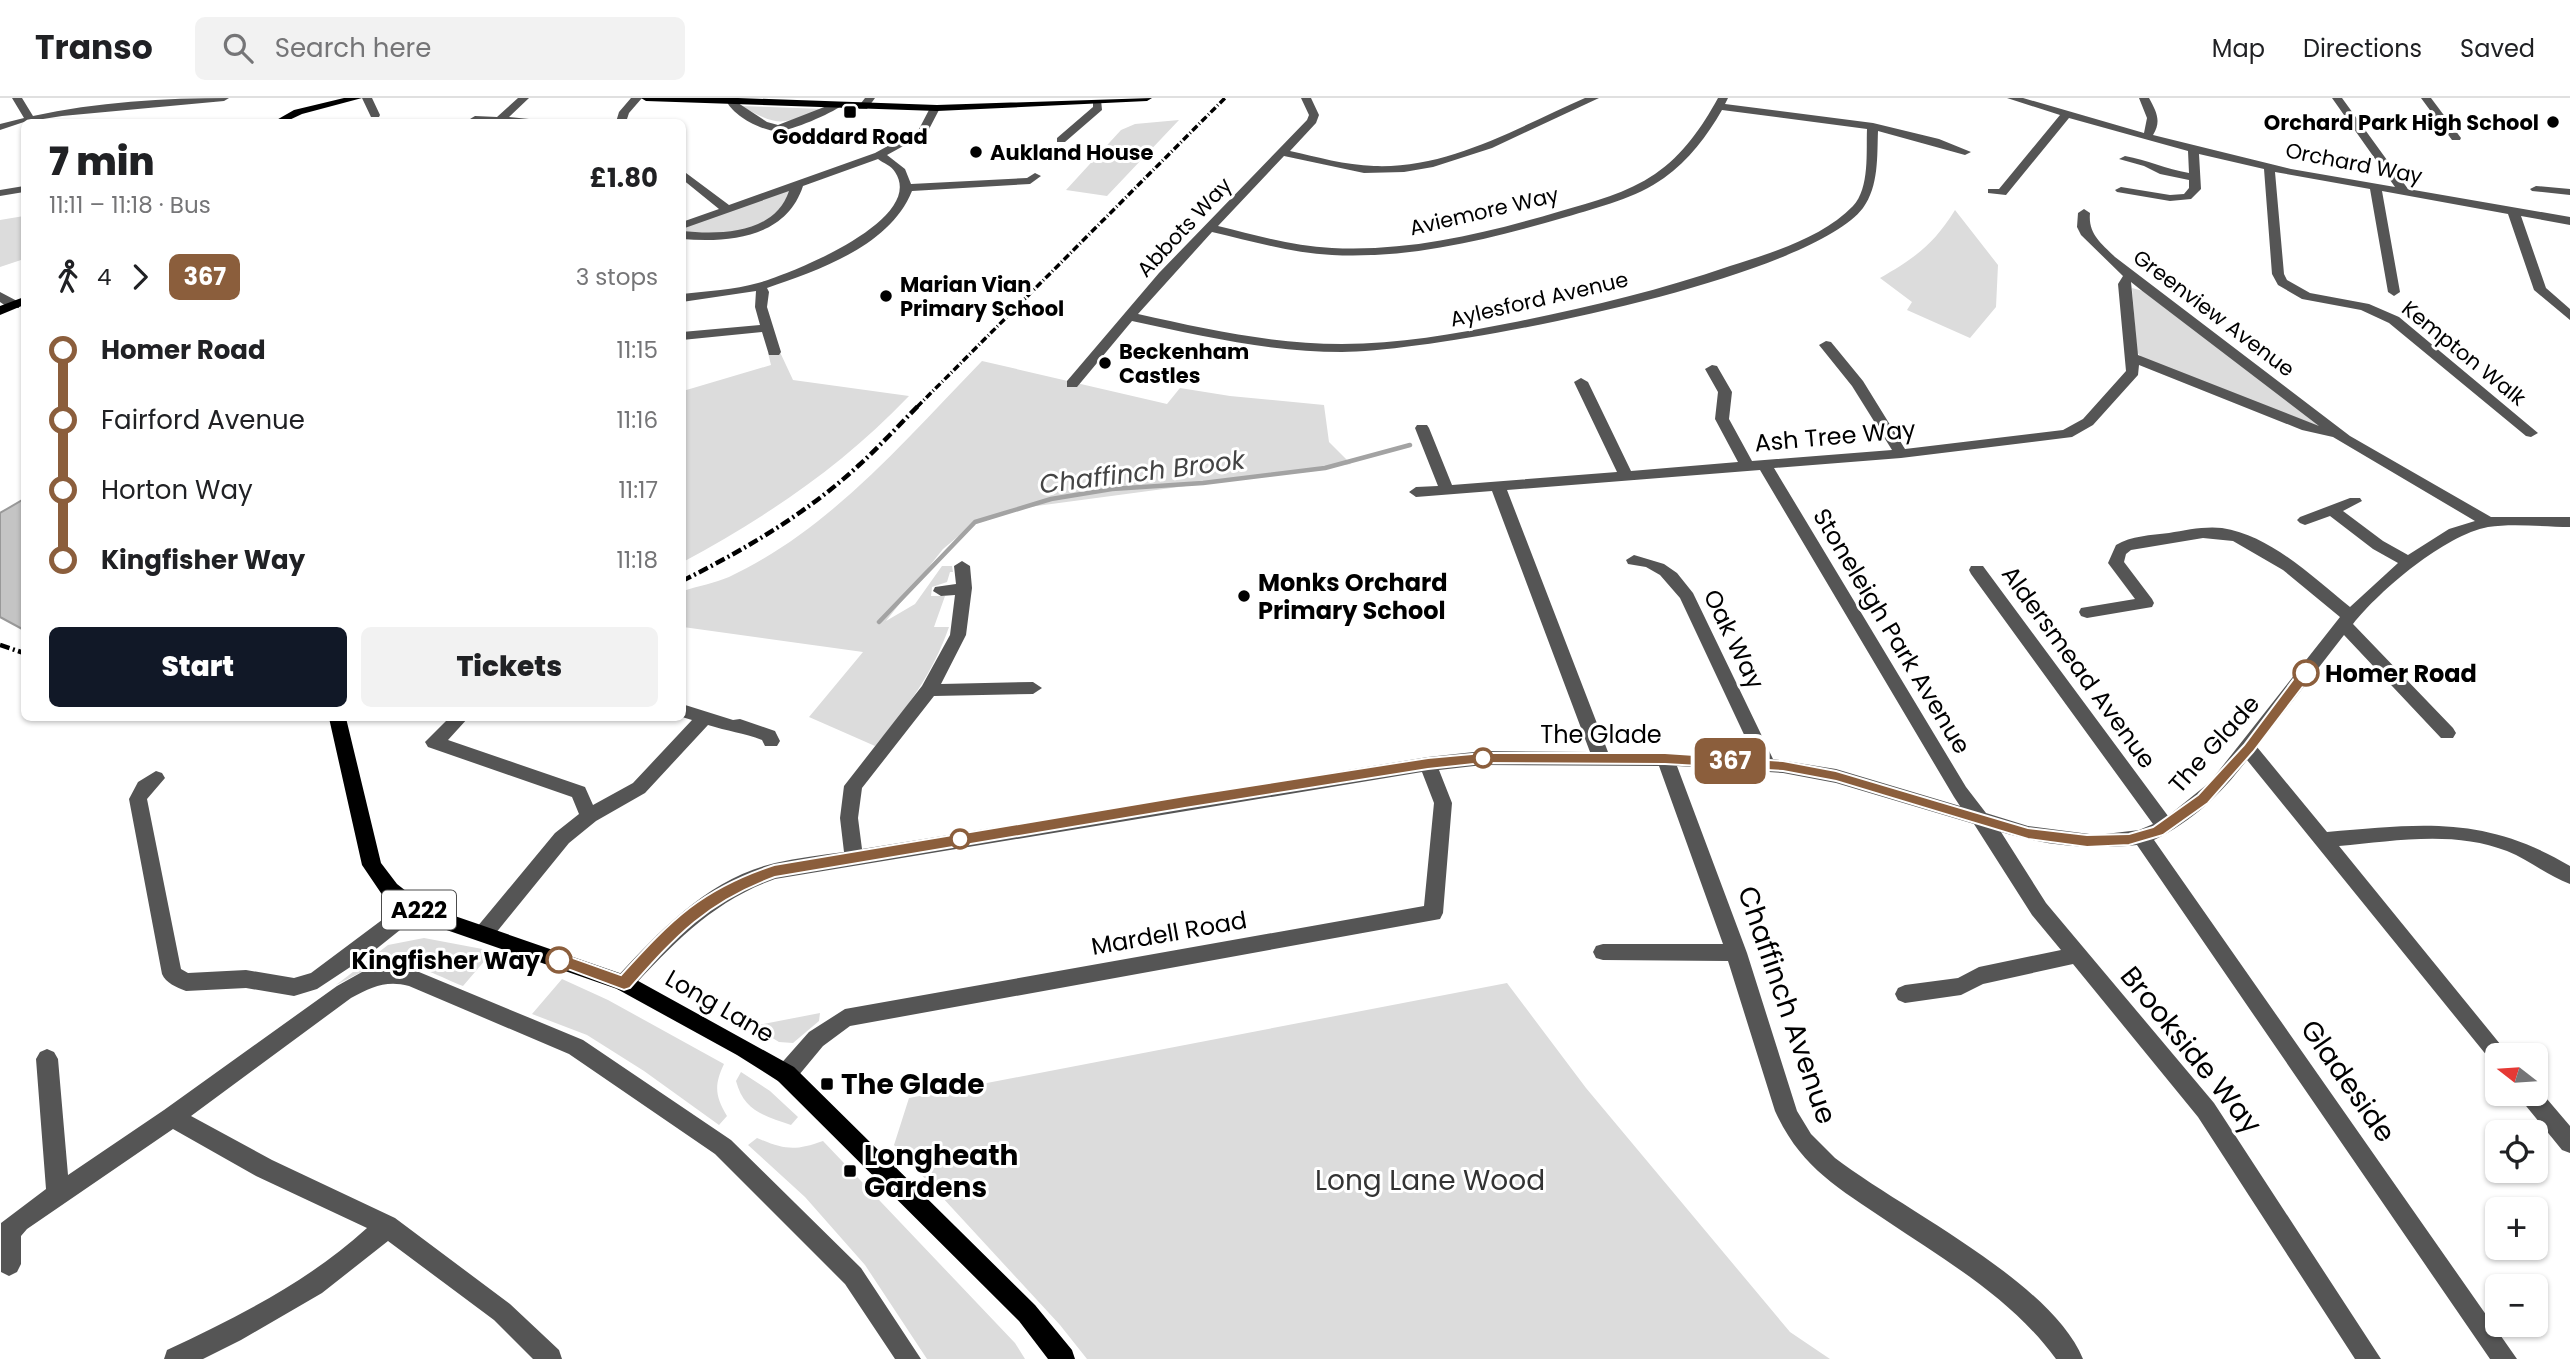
<!DOCTYPE html>
<meta charset="utf-8">
<style>
:root{--surface:#fff;--page:#f2f2f2;--text:#202124;--muted:#757577;--line:#e0e0e0;--accent:#111827}
body{margin:0;font-family:Poppins,sans-serif;background:var(--page);color:var(--text);height:100vh;display:flex;flex-direction:column;font-size:26px;white-space:nowrap}
*{box-sizing:border-box;margin:0}
p{font-size:23px;color:var(--muted)}
.icon{flex:none;width:38px;height:38px;fill:none;stroke:currentColor;stroke-width:2;stroke-linecap:round;stroke-linejoin:round}
.map{position:relative;flex:1;overflow:hidden}
.sheet{position:absolute;left:21px;top:21px;width:665px;height:602px;display:flex;flex-direction:column;background:var(--surface);border-radius:10px;box-shadow:0 2px 5px #0004}
.sheet>*{flex:none}
.badge{padding:0 14px;border-radius:10px;font-size:24px;line-height:46px}
.needle{width:46px;rotate:287deg}
.controls{position:absolute;left:2485px;top:945px;display:grid;gap:14px}
.controls a{display:grid;place-items:center;width:63px;height:63px;border-radius:10px;background:var(--surface);box-shadow:0 2px 5px #0004;font-size:35px}
.map>.badge{position:absolute;translate:-50% -50%;box-shadow:0 0 0 4px #fff}
.legs{display:flex;align-items:center;gap:10px;height:77px;padding:0 28px;font-size:23px}
.legs p{margin-inline-start:auto}
.overview{display:flex;align-items:center;justify-content:space-between;height:119px;padding:0 28px}
h1{font-size:38px;font-weight:800;line-height:52px}
.cta{display:flex;gap:14px;margin-top:auto;padding:14px 28px}
.cta a{flex:1;height:80px;border-radius:10px;background:var(--accent);color:#fff;font-size:28px;font-weight:800;line-height:80px;text-align:center}
.cta a+a{background:var(--page);color:var(--text)}
ul{padding:0 28px;list-style:none}
li{display:flex;align-items:center;gap:24px;height:70px;font-size:26px}
li i{display:grid;place-items:center;width:10px;height:100%;margin:0 9px;background:currentColor}
li i::after{content:'';width:18px;height:18px;margin:-9px;border:5px solid;border-radius:50%;background:var(--surface)}
li p{margin-inline-start:auto}
li:first-child i{background:linear-gradient(#0000 50%,currentColor 0)}
li:last-child i{background:linear-gradient(currentColor 50%,#0000 0)}
header{display:flex;align-items:center;gap:42px;box-sizing:border-box;height:98px;padding:0 35px;background:var(--surface);border-bottom:2px solid var(--line)}
header strong{font-size:33px}
nav{display:flex;gap:38px;margin-inline-start:auto;font-size:24px}
.search{width:490px;height:63px;background:var(--page);display:flex;align-items:center;gap:18px;box-sizing:border-box;padding:0 24px;border-radius:10px;color:var(--muted);font-size:26px}
.map>svg:first-child{display:block}
.green{fill:#dcdcdc}
.lines{fill:none;stroke-linecap:round;stroke-linejoin:round}
.stream{stroke:#a3a3a3;stroke-width:4.5}
.building{fill:#c4c4c4;stroke:#999;stroke-width:2}
.minor{fill:#555;fill-rule:evenodd}
.major{fill:#000;fill-rule:evenodd}
.rail-far1{stroke:#000;stroke-width:3.5;stroke-dasharray:7 2.5 1 2.5;stroke-linecap:butt}
.rail{stroke:#000;stroke-width:4.5;stroke-dasharray:10 3.5 2 3.5;stroke-linecap:butt}
.line-1{fill:#8b5e3c;stroke:#fff;stroke-width:2}
.poi-dot{fill:#000;stroke:#fff;stroke-width:2.5}
.stop-1-dot{fill:#fff;stroke:#8b5e3c;stroke-width:3.5}
.labels{text-anchor:middle;dominant-baseline:central;stroke-width:6;stroke-linejoin:round;paint-order:stroke}
.far-poi-label{font-size:21px;font-weight:bold;fill:#000;stroke:#fff;text-anchor:start}
.far-street-label{font-size:21px;fill:#000;stroke:#fff}
.shield{fill:#fff;stroke:#4c4c4c;stroke-width:2}
.shield-label{font-size:23px;font-weight:bold;fill:#000}
.street-label{font-size:24px;fill:#000;stroke:#fff}
.poi-label{font-size:24px;font-weight:bold;fill:#000;stroke:#fff;text-anchor:start}
.stop-label{font-size:24px;font-weight:bold;fill:#000;stroke:#fff;text-anchor:start}
.water-label{font-size:26px;font-style:italic;fill:#444;stroke:#fff}
.near-street-label{font-size:28px;fill:#000;stroke:#fff}
.near-poi-label{font-size:28px;font-weight:bold;fill:#000;stroke:#fff;text-anchor:start}
.near-park-label{font-size:28px;fill:#333;stroke:#fff}
</style>
<header>
<strong>Transo</strong>
<div class="search"><svg class="icon" aria-label="search" viewBox="0 0 24 24"><circle cx="10" cy="10" r="6"/><path d="M15 15l6 6"/></svg>Search here</div>
<nav><a>Map</a><a>Directions</a><a>Saved</a></nav>
</header>
<div class="map">
<svg width="2570" height="1261" viewBox="0 0 2570 1261">
<rect width="100%" height="100%" fill="#fff"/>
<path class="green" d="M741,8l84,3c-44,14 -42,20 -84,-3z
M1179,22l-72,76 -41,-6 55,-60 14,-6z
M798,85l-13,31 -35,19 -67,2v-9z
M1955,112l43,55 -2,42 -26,31 -63,-28 5,-8 -32,-24c35,-20 54,-34 75,-68z
M24,118v43l-24,8v-47z
M2132,190l11,3 180,137 -181,-70 -5,-6z
M779,252l14,30 116,16c-69,72 -140,119 -226,166v-171l88,-26 -3,-12z
M982,263l185,43 13,-16 50,8 94,9 5,37 22,22 -322,43 -50,12 -36,30 -57,72 29,-17 27,-38h10l1,6h-3l-3,10 -15,5 -1,9h14l-11,31h15c-16,46 -43,83 -74,119l-66,-29 54,-65 -180,-25v-36c15,-5 32,-8 46,-14 102,-48 176,-137 253,-216z
M424,840l69,13 -30,35c-21,-8 -47,-23 -69,-23 -20,0 -41,14 -58,22l52,-40z
M562,881l46,21 116,64c-10,21 -9,32 3,52l-8,9 -75,-54 -57,-36 -55,-21z
M1507,885l79,105 204,244 40,27h-743l-27,-34 -166,-180 15,-47z
M820,915l-1,8 -26,22 -14,-1 -26,-16z
M741,974l29,19 28,26 -7,8c-27,-9 -47,-14 -55,-44z
M757,1040c28,12 38,13 66,3l192,202 10,16h-98l-62,-94 -60,-68 -57,-52z"/>
<g class="lines">
<path class="stream" d="M879,524l96,-100 76,-23 61,-10 91,-6 122,-15 85,-23"/>
</g>
<path class="building" d="M24,401v131l-24,-13v-104z"/>
<g class="lines">
<path class="minor" d="M12,0h10l11,18c63,-14 132,-18 196,-18l-5,3 -162,15 -38,6 -24,8v-6l24,-6z
M362,0h10l8,17 -1,2h-8z
M518,0h11l-20,19 20,2v3h-54l-5,-3 5,-3 22,1z
M631,0h11l-13,15 -3,9h-10l3,-10z
M865,0h10l-8,11h-8l-1,-2z
M1301,0h10l8,17 -3,8 -26,28c27,6 55,14 84,15 75,3 144,-39 211,-68h14l-107,50 -59,19 -29,5 -40,1 -80,-17 -66,70c37,9 75,20 114,22 78,4 155,-15 229,-37 32,-9 66,-18 94,-37 28,-19 47,-47 63,-76h10l-3,6 148,19 66,16 32,13 -6,3 -87,-24c-1,25 1,55 -15,77 -56,73 -425,144 -521,144 -71,0 -141,-16 -210,-31l-55,66h-10v-6l92,-108 148,-153 2,-5zM1722,12l145,19c-1,22 3,59 -14,77 -31,32 -82,47 -123,60 -72,25 -146,42 -220,57 -56,11 -112,21 -168,21 -69,0 -137,-15 -204,-30l74,-82c39,9 79,21 120,23 80,4 158,-16 234,-38 33,-10 70,-19 98,-39 25,-18 43,-42 58,-68z
M2007,0h16l121,35 3,-15 -8,-20h10c7,13 13,23 4,37l138,34 104,18 -63,-89h10l66,91 162,28v8l-49,-9 25,72 24,21v11l-36,-30 -26,-76 -126,-23 18,101 -6,4 -6,-4 -18,-103 -95,-17 9,102 3,6 23,13 59,11 30,13 139,116 -7,4 -5,-1 -137,-113 -28,-13 -59,-11 -24,-14 -6,-11 -8,-105 -65,-15 2,35 -10,10 -21,2 -53,-9 -2,-2 6,-3 49,8 14,-1 5,-6v-8l-29,-6 -16,-8 -25,-7 6,-3c22,4 41,13 64,17l-1,-22 -119,-33 -63,77 -18,-2v-4h11l61,-74z
M2421,0h10l30,40 -1,2h-8z
M732,1l35,23 11,3 54,-21 9,2c-9,7 -50,25 -62,25 -16,1 -45,-15 -52,-29z
M1093,2h8l1,10 -37,32h-8v-4l36,-31z
M935,7l5,3 -13,25 -40,22 18,14 6,15 116,-6 8,-5 6,3 -11,8 -118,7c-22,55 -93,79 -145,97l2,4 -2,15 14,45 -2,3h-10l-7,-23 -80,8v-8l78,-7 -5,-18 1,-16 -74,11v-8c25,-3 52,-4 76,-11 32,-9 169,-63 137,-111 -3,-6 -12,-9 -17,-13l-75,27c-17,52 -74,57 -121,53v-8c38,4 93,3 107,-40l-107,38v-7l37,-13 -37,-30v-9l47,35 146,-52 44,-24 11,-21z
M24,88v6l-24,4v-6z
M2536,88l34,3v6l-38,-4 -2,-2z
M2084,111l6,4c-2,21 11,30 25,44l235,179 141,81h79v10c-26,0 -56,-4 -82,0 -43,8 -108,63 -135,97l100,104 3,5 -3,5h-12l-97,-103 -87,112 70,85c95,-8 157,-17 243,34v18c-22,-8 -41,-24 -63,-33 -53,-21 -114,-10 -168,-5l170,209h-12v9l-5,-2 -245,-302c-26,34 -54,61 -93,80l363,519h-27l-353,-514c-48,5 -89,1 -136,-13l45,71 168,200 167,256h-26l-157,-242 -125,-153 -90,20 -22,11 -56,8 -7,-3 -3,-6 3,-6 7,-3 53,-7 21,-11 82,-17 -29,-35 -58,-91 -138,-41 -53,-10 -106,-7 70,187 50,158 14,23 24,24c68,52 216,123 248,201h-27c-44,-60 -108,-97 -169,-138 -50,-34 -86,-53 -112,-110l-47,-150 -125,-1 -7,-2 -3,-6 3,-6 7,-2h120l-64,-178 -176,-1 -44,5 13,33 -9,110 -3,6 -590,107 -27,20 -29,35 -8,3 -8,-3 -3,-7 3,-7 31,-35 36,-23 579,-103 10,-103 -12,-31 -647,107c-60,21 -102,64 -144,110l-7,3 -7,-3 -3,-6 3,-6c44,-48 93,-99 158,-114 23,-5 46,-8 69,-11l-4,-34 4,-32 78,-100 28,-51 5,-40 -14,1 -8,-5 2,-4 21,-3 -2,-18 8,-5 8,5 2,22 -6,47 -25,49 92,-2 9,6 -9,6 -99,2 -72,92 -4,30 4,31 566,-92 55,-6 107,1 -98,-261 -76,6 -7,-5 7,-5 22,-1 -23,-58 2,-3h10l2,3 23,57 165,-13 -43,-90 7,-4 7,4 43,89 107,-9 -23,-43 3,-27 -13,-23 7,-4 5,1 15,26 -3,27 23,42 140,-11 -40,-64 -33,-41 7,-4 5,1 32,39 42,68 158,-19 20,-11 43,-48 -8,-87 5,-8 -42,-41 -4,-8 1,-14zM2131,184l10,8 178,136 -181,-71zM2139,267l163,65 31,7 142,84 -26,8 -41,26 -25,-14 -40,-30 19,-10 -2,-3h-10l-50,19 -3,3 3,3 5,2 25,-9 43,33 25,14 -48,44c-38,-30 -78,-71 -128,-79 -17,-2 -36,2 -53,5 -18,2 -38,3 -53,12l-8,18 27,36 -54,9 -2,4 2,4 6,2 65,-11 2,-4 -2,-4 -28,-37 2,-8 5,-4 72,-12 30,3 50,29 57,47 -130,165 -42,34 -185,-250h-12l-2,4 2,4 182,250 -14,6 -42,5 -69,-9 -42,-13 -20,-26 -192,-319 127,-10 171,-21 21,-12 45,-50zM1760,372l194,327 6,9 -124,-37 -63,-10 -80,-166 -16,-20 -13,-9 -30,-9 -8,5 2,4 18,3 14,8 20,23 75,160 -147,-6 -101,-262z
M0,194l19,10v6h-10l-9,-6z
M682,606l51,16 7,-1 35,12 5,10 -3,5h-12l-3,-6c-18,-7 -35,-9 -54,-15l-63,68 -49,28 -27,22 -78,96 -7,2 -7,-2 -3,-6 3,-6 78,-94 24,-19 -7,-17 -144,-50 -3,-5 24,-24h19l-20,22 137,47 8,18 40,-22 59,-63 -10,-3z
M156,673l6,2 3,5 -18,21 34,170 7,4 58,-3 48,8 17,-5 95,-71 7,-2 7,2 3,6 -3,6 -50,40 -53,35 -23,7 -48,-8 -60,3c-10,-4 -20,-8 -24,-17l-33,-175 9,-17z
M392,868l27,6 164,68 148,100 130,128 60,91h-26l-50,-75 -130,-130 -146,-100 -160,-68c-23,-6 -37,1 -58,12l-160,118 81,44 123,58 115,86 49,46 3,9h-29l-39,-39 -106,-79 -66,52 -81,47 -38,19h-39l3,-9c71,-33 142,-69 200,-122l-111,-52 -83,-47 -146,100 -6,7v28l-4,8 -8,4 -8,-4v-49l45,-34 -10,-130 4,-7 7,-3 7,3 4,7 10,116 96,-65 173,-124 25,-14z
M2536,988l34,40v27l-8,-3 -40,-49 -3,-7h17z"/>
<path class="major" d="M344,0h18l-60,16 -17,8h-12l21,-12z
M641,0h97l199,7 215,-7 -5,3 -210,10 -291,-10z
M24,199v8l-24,10v-9z
M329,620h17l35,145 16,21 23,18 29,12 182,63 163,90 241,238 37,45 3,9h-27l-29,-38 -241,-240 -41,-26 -120,-66 -182,-63 -29,-12 -23,-18 -21,-31z"/>
<path class="rail-far1" d="M917,309l308,-309"/>
<path class="rail" d="M682,483c62,-31 124,-67 176,-115 21,-19 41,-41 61,-61
M0,547l24,8"/>
</g>
<path class="line-1" d="M2306,570l7,5 -2,3 -58,76 -45,51 -45,32 -34,10 -42,2 -59,-8 -192,-58 -53,-10 -118,-7 -182,-1 -55,6 -243,39 -410,69c-68,25 -98,58 -145,111l-6,2 -70,-26 -3,-4 3,-5 5,-2 62,22c51,-56 80,-86 153,-110l411,-69 243,-38 55,-5h182l118,8 53,10 192,57 59,7 42,-1 24,-7 45,-32 46,-50 57,-76z"/>
<g class="poi-dot">
<rect x="843" y="7" width="14" height="14" rx="3.5"/>
<circle cx="2553" cy="24" r="7"/>
<circle cx="976" cy="54" r="7"/>
<circle cx="886" cy="198" r="7"/>
<circle cx="1105" cy="265" r="7"/>
<circle cx="1244" cy="498" r="7"/>
<rect x="820" y="979" width="14" height="14" rx="3.5"/>
<rect x="843" y="1066" width="14" height="14" rx="3.5"/>
</g>
<g class="stop-1-dot">
<circle cx="2306" cy="575" r="12"/>
<circle cx="1483" cy="660" r="9"/>
<circle cx="960" cy="741" r="9"/>
<circle cx="559" cy="862" r="12"/>
</g>
<g class="labels">
<g class="far-poi-label">
<text x="2539" y="24" text-anchor="end">Orchard Park High School</text>
<text x="850" y="38" text-anchor="middle">Goddard Road</text>
<text x="990" y="54">Aukland House</text>
<text x="900" y="186">Marian Vian<tspan x="900" dy="24">Primary School</tspan></text>
<text x="1119" y="253">Beckenham<tspan x="1119" dy="24">Castles</tspan></text>
</g>
<g class="far-street-label">
<text transform="translate(2354 65) rotate(11)">Orchard Way</text>
<text transform="translate(1484 113) rotate(-13)">Aviemore Way</text>
<text transform="translate(1184 129) rotate(-47)">Abbots Way</text>
<text transform="translate(1539 201) rotate(-13)">Aylesford Avenue</text>
<text transform="translate(2214 215) rotate(37)">Greenview Avenue</text>
<text transform="translate(2464 255) rotate(39)">Kempton Walk</text>
</g>
<rect class="shield" x="382" y="792.5" width="74" height="39" rx="5"/>
<g class="shield-label">
<text x="419" y="812">A222</text>
</g>
<g class="street-label">
<text transform="translate(1835 338) rotate(-5)">Ash Tree Way</text>
<text transform="translate(1892 533) rotate(59)">Stoneleigh Park Avenue</text>
<text transform="translate(1734 541) rotate(64)">Oak Way</text>
<text transform="translate(2079 569) rotate(54)">Aldersmead Avenue</text>
<text x="1601" y="636">The Glade</text>
<text transform="translate(2214 646) rotate(-48)">The Glade</text>
<text transform="translate(1169 835) rotate(-10)">Mardell Road</text>
<text transform="translate(720 908) rotate(30)">Long Lane</text>
</g>
<g class="poi-label">
<text x="1258" y="484">Monks Orchard<tspan x="1258" dy="28">Primary School</tspan></text>
</g>
<g class="stop-label">
<text x="2325" y="575">Homer Road</text>
<text x="540" y="862" text-anchor="end">Kingfisher Way</text>
</g>
<g class="water-label">
<text transform="translate(1142 374) rotate(-7)">Chaffinch Brook</text>
</g>
<g class="near-street-label">
<text transform="translate(1787 907) rotate(71)">Chaffinch Avenue</text>
<text transform="translate(2191 952) rotate(51)">Brookside Way</text>
<text transform="translate(2348 983) rotate(55)">Gladeside</text>
</g>
<g class="near-poi-label">
<text x="841" y="986">The Glade</text>
<text x="864" y="1057">Longheath<tspan x="864" dy="32">Gardens</tspan></text>
</g>
<g class="near-park-label">
<text x="1430" y="1082">Long Lane Wood</text>
</g>
</g>
</svg>
<div class="controls">
<a><svg class="needle" viewBox="-14 -14 28 28"><path d="M0-13l5 13h-10z" fill="#e53935"/><path d="M0 13l5-13h-10z" fill="#757577"/></svg></a>
<a><svg class="icon" aria-label="locate" viewBox="0 0 24 24"><circle cx="12" cy="12" r="6"/><path d="M12 2v4M12 18v4M2 12h4M18 12h4"/></svg></a>
<a>+</a>
<a>−</a>
</div>
<b class="badge" style="left:1730px;top:663px;background:#8b5e3c;color:#fff">367</b>
<section class="sheet">
<div class="overview"><div><h1>7 min</h1><p>11:11 – 11:18 · Bus</p></div><b>£1.80</b></div>
<div class="legs"><svg class="icon" aria-label="walk" viewBox="0 0 24 24"><circle cx="13" cy="4" r="2"/><path d="M13 8l-2 6 4 7M11 14l-3 7M7 12l3-4h3l4 4"/></svg>4<svg class="icon" aria-label="forward" viewBox="0 0 24 24"><path d="M9 5l7 7-7 7"/></svg><b class="badge" style="background:#8b5e3c;color:#fff">367</b><p>3 stops</p></div>
<ul>
<li><i style="color:#8b5e3c"></i><b>Homer Road</b><p>11:15</p></li>
<li><i style="color:#8b5e3c"></i><span>Fairford Avenue</span><p>11:16</p></li>
<li><i style="color:#8b5e3c"></i><span>Horton Way</span><p>11:17</p></li>
<li><i style="color:#8b5e3c"></i><b>Kingfisher Way</b><p>11:18</p></li>
</ul>
<div class="cta"><a>Start</a><a>Tickets</a></div>
</section>
</div>
